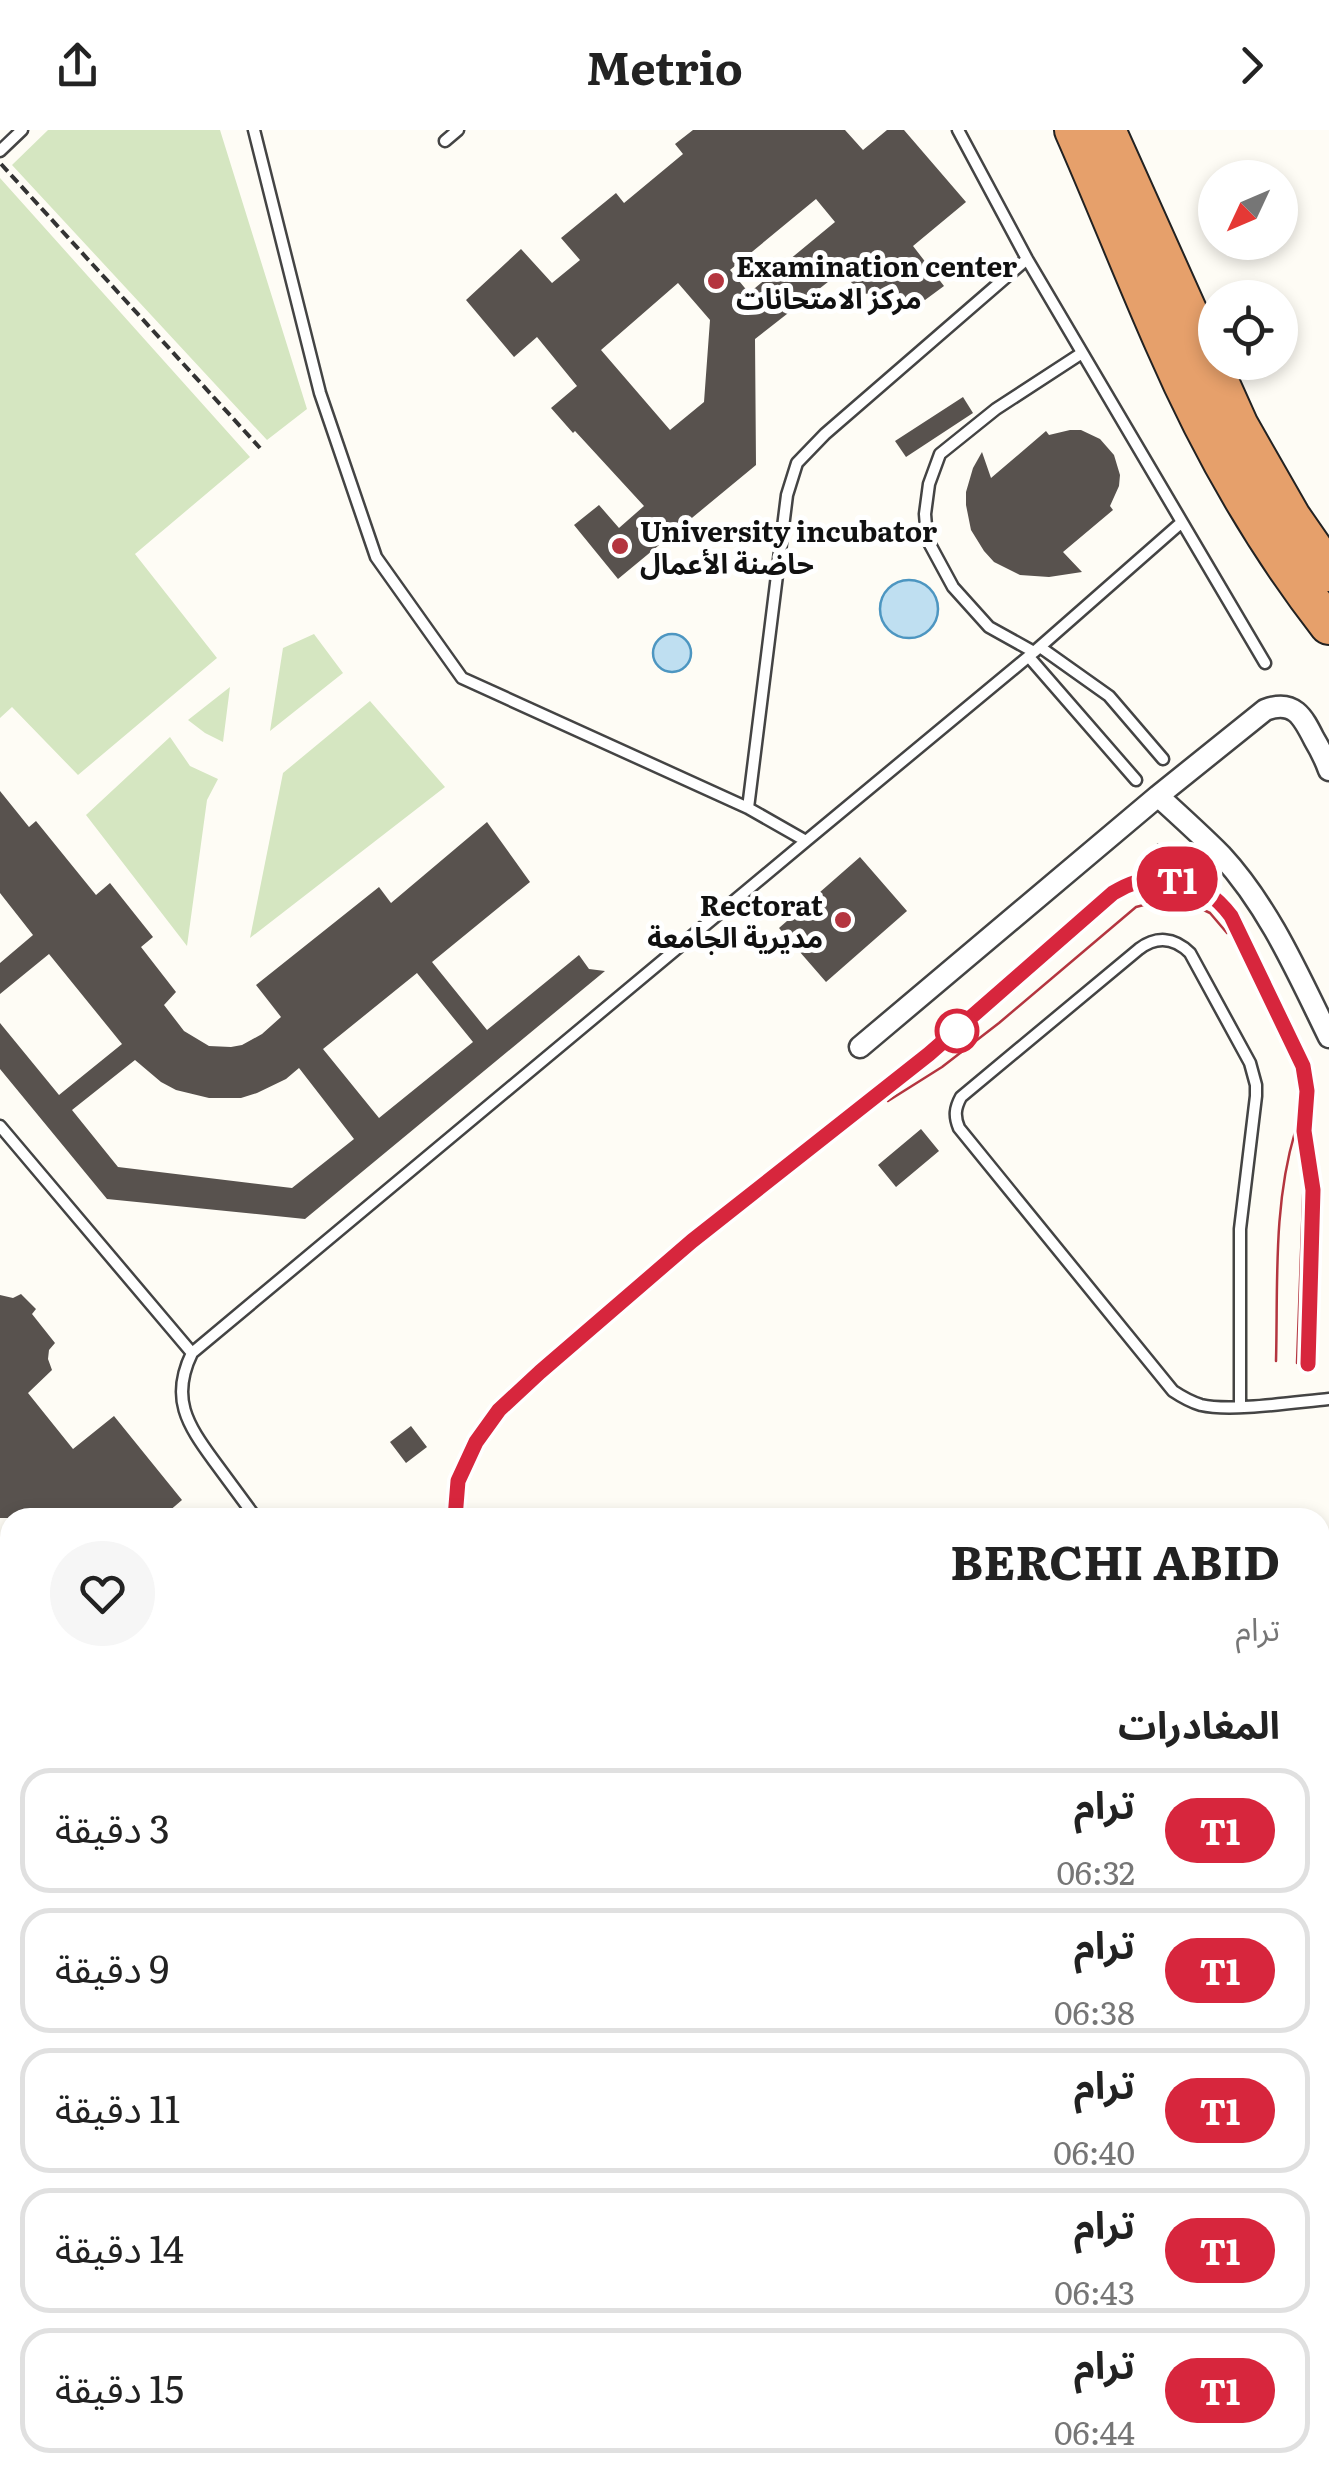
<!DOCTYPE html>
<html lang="ar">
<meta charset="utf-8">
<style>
:root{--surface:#fff;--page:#f6f6f6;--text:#222;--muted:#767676;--line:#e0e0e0}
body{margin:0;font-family:Literata,"Noto Sans Arabic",serif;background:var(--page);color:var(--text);direction:rtl;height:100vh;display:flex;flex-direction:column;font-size:38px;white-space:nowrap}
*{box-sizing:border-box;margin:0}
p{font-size:32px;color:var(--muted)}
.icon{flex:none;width:55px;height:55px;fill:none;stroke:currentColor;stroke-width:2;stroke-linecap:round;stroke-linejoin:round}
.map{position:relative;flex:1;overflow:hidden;direction:ltr}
.side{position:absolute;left:0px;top:1378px;width:1330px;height:982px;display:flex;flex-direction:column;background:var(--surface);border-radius:30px 30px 0 0;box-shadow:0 5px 15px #0003;direction:rtl}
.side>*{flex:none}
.badge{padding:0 20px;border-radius:32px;font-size:35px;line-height:65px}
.needle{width:65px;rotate:226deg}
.tools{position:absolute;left:1198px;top:30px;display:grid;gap:20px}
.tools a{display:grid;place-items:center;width:100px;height:100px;border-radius:50%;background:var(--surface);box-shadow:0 5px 15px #0003;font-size:50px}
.map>.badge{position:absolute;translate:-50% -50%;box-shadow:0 0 0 5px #fff}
h2{padding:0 50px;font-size:38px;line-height:90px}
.round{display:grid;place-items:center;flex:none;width:105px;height:105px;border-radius:52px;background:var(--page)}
.head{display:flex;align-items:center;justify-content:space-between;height:170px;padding:0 50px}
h1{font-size:48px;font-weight:700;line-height:75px}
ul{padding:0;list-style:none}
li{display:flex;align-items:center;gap:30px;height:125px;margin:0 20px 15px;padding:0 30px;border:5px solid var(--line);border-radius:30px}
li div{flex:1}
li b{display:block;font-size:38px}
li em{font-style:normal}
li .badge{min-width:110px;font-weight:700;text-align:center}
header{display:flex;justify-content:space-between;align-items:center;height:130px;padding:0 50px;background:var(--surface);font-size:45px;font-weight:700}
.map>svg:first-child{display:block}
.green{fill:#d5e6c1}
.forest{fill:#bbd6a2}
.water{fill:#bfdff1;stroke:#4d96c1;stroke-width:2.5}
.building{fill:#58524e;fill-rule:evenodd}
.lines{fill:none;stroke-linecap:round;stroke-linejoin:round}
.lane-casing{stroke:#444;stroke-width:15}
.street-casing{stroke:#444;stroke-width:25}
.secondary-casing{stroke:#333;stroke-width:35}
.highway-casing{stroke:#222;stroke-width:42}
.path{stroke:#333;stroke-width:4;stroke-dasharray:10 5;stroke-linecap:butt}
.lane{stroke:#fff;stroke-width:10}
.street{stroke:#fff;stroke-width:20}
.secondary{stroke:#f7eeb7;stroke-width:30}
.highway{stroke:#e6a06b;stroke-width:38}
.tram{stroke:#b4353f;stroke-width:2.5}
.line-casing{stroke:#fff;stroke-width:22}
.line{stroke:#d7263d;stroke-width:15}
.poi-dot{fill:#b4353f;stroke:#fff;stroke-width:4}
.stop-dot{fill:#fff;stroke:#d7263d;stroke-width:5}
.labels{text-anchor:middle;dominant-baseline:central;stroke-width:10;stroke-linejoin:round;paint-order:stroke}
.poi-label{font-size:28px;font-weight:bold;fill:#111;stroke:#fff;text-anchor:start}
</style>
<header><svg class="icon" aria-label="forward" viewBox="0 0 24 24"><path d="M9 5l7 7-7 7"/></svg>Metrio<svg class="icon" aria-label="share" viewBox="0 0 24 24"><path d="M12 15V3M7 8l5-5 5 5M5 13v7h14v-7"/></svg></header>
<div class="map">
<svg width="1329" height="2359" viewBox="0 0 1329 2359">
<rect width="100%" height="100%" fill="#fefcf5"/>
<path class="green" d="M48,0h172l87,279 -40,31 -255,-275z
M0,48l250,279 -115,97 82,104 -139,117 -66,-68 -12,11z
M314,504l29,39 -73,58 13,-83z
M230,557l-7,55 -18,-9 -17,-13z
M370,571l75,86 -195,151 33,-165z
M170,607l20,29 28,13 -11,21 -20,146 -101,-131z"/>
<path class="forest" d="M1329,2091v268h-469l-6,-9h466v-258z"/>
<path class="water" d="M880 479a29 29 0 1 1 58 0a29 29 0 1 1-58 0Z
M653 523a19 19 0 1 1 38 0a19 19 0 1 1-38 0Z"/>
<path class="building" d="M693,0h152l18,20 24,-20h17l62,72 -53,44 31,40 -19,14 -65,-7 -18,-22 -87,68 1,126 -138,114 -44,-54 25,-20 20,23 25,-22 -69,-75 -2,2 -22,-25 26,-22 -40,-49 -23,20 -48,-57 55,-51 31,34 28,-23 -19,-22 55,-45 8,10 59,-49 -8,-10zM816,69l19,23 -86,71 -19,-23zM678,153l32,37 -6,82 -34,28 -69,-80z
M963,267l10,16 -67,44 -11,-16z
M1070,300h11l19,9 14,16 6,20 -1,11 -9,20 3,4 -50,42 19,20 -33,5 -29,-2 -26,-13 -10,-11 -13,-21 -5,-25v-13l7,-24 9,-16 9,26 55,-47 3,4z
M0,661l29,36 7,-6 60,74 14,-12 43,54 -12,10 35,45 -12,13 20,26 25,15 22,1 11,-2 20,-11 19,-17 -25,-32 123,-98 12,16 96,-81 43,60 -98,80 55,68 92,-75 10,14 16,2 -300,248 -198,-20 -107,-130v-46l59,72 63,-51 -73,-90 -49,40v-31l33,-28 -33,-42zM417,843l56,69 -94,76 -56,-69zM135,930l26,22 15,8 33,8h32l16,-5 29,-14 13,-11 55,71 -62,49 -174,-21 -46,-57z
M1157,713l22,3 -2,15 -22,-4z
M860,727l47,54 -81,71 -47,-54z
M921,999l18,22 -43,36 -18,-22z
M21,1164l15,15 -4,5 23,29 -6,7 -1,9 4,11 -24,23 45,56 41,-33 68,84 -21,18h-161v-223l13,3z
M411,1296l16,21 -21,16 -16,-21z"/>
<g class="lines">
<defs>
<path id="lane" d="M254,0l66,263 56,164 86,121 286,130
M958,0l69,129 238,404
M445,11l13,-11
M0,21l22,-21
M1027,129l-202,175 -28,29 -10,32 -39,313 58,33 228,-189
M1082,223l-86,56 -56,45 -11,30 -4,30 2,25 26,48 36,40 45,25 148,-130
M1040,517l69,49 54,63
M1029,527l107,123
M0,996l192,227
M1240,1276v-177l16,-133v-11l-6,-22 -60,-110c-16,-16 -34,-17 -51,-4l-178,148c-6,11 -7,19 -2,31l214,263c9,6 18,11 28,14 30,7 95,-3 128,-6
M256,1388c-14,-19 -28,-38 -42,-57 -27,-37 -44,-63 -22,-108l614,-512
M0,1715l10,2
M0,1938l10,5
M277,2359l4,-9"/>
<path id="street" d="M1158,666c21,19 43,39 63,59 48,52 77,119 108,182
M860,917l298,-251 107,-86c29,-11 38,7 49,29 6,10 11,20 15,31"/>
<path id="secondary" d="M0,1829l10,7
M0,1862l10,4
M730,2350l8,9
M773,2350l8,9"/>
<path id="highway" d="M1074,0c31,70 59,142 90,212 43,99 98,197 165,283
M1106,0l133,296 52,91 38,55"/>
</defs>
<use href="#lane" class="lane-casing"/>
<use href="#street" class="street-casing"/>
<use href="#secondary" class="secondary-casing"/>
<use href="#highway" class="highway-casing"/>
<path class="path" d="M1,34l259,284"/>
<use href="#lane" class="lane"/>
<use href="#street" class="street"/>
<use href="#secondary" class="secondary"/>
<use href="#highway" class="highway"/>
<path class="tram" d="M888,971l54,-34 57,-44 137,-116 31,-8 22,4 21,10 17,20
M1276,1231c2,-77 -3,-155 19,-229
M455,1388l3,-37 18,-39 23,-32 41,-38 152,-131 237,-187 184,-161c44,-27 87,-18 118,23l72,150 4,25 -10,272
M0,1787l10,5"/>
</g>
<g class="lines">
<defs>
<path id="line" d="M455,1388l3,-37 18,-39 23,-32 41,-38 152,-131 237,-187 184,-161c42,-26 88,-17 118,23l72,150 4,25 -3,40 9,59 -5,174"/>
</defs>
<use href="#line" class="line-casing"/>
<use href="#line" class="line"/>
</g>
<g class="poi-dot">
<circle cx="716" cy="151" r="10"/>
<circle cx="620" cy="416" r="10"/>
<circle cx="843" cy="790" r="10"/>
</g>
<circle class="stop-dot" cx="957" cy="901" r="20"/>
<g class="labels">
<g class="poi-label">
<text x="736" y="135">Examination center<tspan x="736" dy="32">مركز الامتحانات</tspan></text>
<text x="640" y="400">University incubator<tspan x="640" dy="32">حاضنة الأعمال</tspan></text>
<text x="823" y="774" text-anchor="end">Rectorat<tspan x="823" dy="32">مديرية الجامعة</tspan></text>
</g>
</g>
</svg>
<div class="tools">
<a><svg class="needle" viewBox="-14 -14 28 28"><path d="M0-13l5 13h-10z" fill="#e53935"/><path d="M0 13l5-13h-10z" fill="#767676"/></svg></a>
<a><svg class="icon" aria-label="locate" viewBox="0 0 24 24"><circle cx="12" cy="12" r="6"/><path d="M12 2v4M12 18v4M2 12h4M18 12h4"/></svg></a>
</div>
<b class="badge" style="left:1177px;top:749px;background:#d7263d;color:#fff">T1</b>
<section class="side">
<div class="head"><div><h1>BERCHI ABID</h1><p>ترام</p></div><a class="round"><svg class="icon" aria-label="heart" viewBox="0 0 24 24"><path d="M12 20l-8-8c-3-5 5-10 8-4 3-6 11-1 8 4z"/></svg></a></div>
<h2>المغادرات</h2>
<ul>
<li><span class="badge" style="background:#d7263d;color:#fff">T1</span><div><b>ترام</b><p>06:32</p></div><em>3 دقيقة</em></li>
<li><span class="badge" style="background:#d7263d;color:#fff">T1</span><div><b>ترام</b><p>06:38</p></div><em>9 دقيقة</em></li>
<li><span class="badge" style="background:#d7263d;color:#fff">T1</span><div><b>ترام</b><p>06:40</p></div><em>11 دقيقة</em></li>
<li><span class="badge" style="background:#d7263d;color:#fff">T1</span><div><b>ترام</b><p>06:43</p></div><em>14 دقيقة</em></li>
<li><span class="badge" style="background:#d7263d;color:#fff">T1</span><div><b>ترام</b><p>06:44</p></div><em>15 دقيقة</em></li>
</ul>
</section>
</div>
